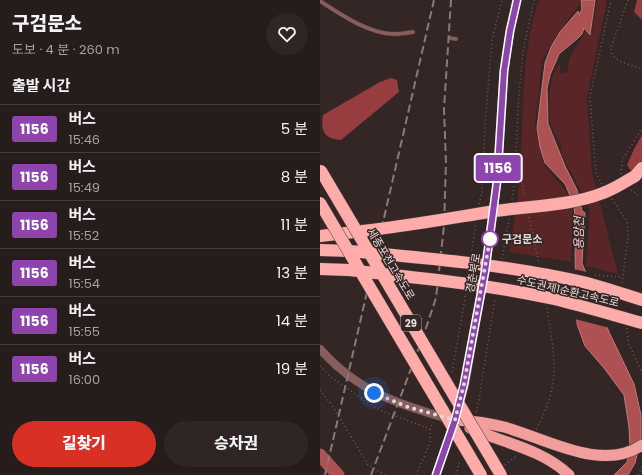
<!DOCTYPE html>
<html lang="ko">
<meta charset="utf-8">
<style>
:root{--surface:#271c1c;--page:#2f2525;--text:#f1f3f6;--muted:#a4a1a3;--line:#433a3b;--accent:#d93025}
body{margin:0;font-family:Poppins,"Noto Sans KR",sans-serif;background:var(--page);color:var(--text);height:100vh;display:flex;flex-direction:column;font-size:15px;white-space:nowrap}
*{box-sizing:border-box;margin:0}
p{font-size:13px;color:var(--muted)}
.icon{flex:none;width:22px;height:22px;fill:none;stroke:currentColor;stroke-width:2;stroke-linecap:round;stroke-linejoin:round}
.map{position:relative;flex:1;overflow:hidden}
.side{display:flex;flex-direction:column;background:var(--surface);width:320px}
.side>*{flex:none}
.badge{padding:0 8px;border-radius:3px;font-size:14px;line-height:26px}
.you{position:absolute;width:20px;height:20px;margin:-10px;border:3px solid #fff;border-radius:50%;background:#1a73e8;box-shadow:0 0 0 6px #1a73e833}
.map>.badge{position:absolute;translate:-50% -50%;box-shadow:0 0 0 2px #fff}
h2{padding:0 12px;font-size:15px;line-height:36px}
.round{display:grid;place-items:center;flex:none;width:42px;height:42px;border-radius:21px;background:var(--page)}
.head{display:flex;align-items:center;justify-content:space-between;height:68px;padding:0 12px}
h1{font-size:19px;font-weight:800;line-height:30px}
.primary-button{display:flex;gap:8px;margin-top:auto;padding:8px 12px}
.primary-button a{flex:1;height:46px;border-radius:24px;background:var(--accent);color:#fff;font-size:16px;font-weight:800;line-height:46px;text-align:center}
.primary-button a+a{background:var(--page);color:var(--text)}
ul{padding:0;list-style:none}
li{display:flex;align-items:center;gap:12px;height:48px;padding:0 12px;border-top:1px solid var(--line)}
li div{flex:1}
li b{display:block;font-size:15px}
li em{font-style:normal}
li .badge{min-width:44px;font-weight:700;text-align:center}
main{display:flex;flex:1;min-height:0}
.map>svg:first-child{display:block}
.green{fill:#592526}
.forest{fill:#973c3f}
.water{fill:#ae5152;stroke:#be7a7a}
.pier{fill:#342625}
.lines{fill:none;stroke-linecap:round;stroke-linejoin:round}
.river{stroke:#ae5152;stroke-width:13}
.service-casing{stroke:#504342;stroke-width:4.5}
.tertiary-casing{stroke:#504342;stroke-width:9}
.trunk-casing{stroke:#504342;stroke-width:12}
.motorway-casing{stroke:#504342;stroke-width:13}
.path{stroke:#6a5d5c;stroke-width:1.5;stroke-dasharray:1 3;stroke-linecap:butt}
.service{stroke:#885e5d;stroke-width:3.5}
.tertiary{stroke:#885e5d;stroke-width:8}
.trunk{stroke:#f29e9c;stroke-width:11}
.motorway{stroke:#ffacaa;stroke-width:12}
.rail{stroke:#877b7a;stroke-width:2;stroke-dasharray:8 4;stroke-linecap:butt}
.motorway-bridge-casing{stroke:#504342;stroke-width:13;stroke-linecap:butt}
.motorway-bridge{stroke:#ffacaa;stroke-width:12}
.line-casing{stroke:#fff;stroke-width:9}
.line{stroke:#8e44ad;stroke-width:6}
.walk{stroke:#e3d9d8;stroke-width:4;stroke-dasharray:0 7.2}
.stop-dot{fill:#fff;stroke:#8e44ad;stroke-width:2}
.labels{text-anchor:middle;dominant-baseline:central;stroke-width:3;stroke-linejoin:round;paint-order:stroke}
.shield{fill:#342625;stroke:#aea3a2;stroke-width:1}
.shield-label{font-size:10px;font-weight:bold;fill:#e3d9d8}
.stop-label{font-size:11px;font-weight:bold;fill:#e3d9d8;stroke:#342625;text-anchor:start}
.street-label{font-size:11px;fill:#e3d9d8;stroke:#342625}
.water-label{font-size:12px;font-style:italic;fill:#edd2d1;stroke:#342625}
</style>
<main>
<section class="side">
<div class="head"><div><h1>구검문소</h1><p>도보 · 4 분 · 260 m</p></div><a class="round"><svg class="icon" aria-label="heart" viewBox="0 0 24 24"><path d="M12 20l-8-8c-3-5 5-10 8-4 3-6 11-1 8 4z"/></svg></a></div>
<h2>출발 시간</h2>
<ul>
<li><span class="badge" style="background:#8e44ad;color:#fff">1156</span><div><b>버스</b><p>15:46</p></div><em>5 분</em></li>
<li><span class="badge" style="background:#8e44ad;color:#fff">1156</span><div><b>버스</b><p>15:49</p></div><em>8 분</em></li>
<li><span class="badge" style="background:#8e44ad;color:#fff">1156</span><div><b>버스</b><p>15:52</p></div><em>11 분</em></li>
<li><span class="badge" style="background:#8e44ad;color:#fff">1156</span><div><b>버스</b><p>15:54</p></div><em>13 분</em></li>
<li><span class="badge" style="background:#8e44ad;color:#fff">1156</span><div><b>버스</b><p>15:55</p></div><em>14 분</em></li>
<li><span class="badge" style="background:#8e44ad;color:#fff">1156</span><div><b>버스</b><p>16:00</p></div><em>19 분</em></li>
</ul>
<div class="primary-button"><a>길찾기</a><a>승차권</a></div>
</section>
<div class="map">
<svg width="322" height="475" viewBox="0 0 322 475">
<rect width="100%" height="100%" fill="#342625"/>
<path class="green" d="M219,0h40v5l-24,33 -13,22 -7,68 9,37 21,25 8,17 -2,55 -62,-10c4,-26 10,-53 11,-79 4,-57 0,-118 19,-173z
M277,0h10l-20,98 5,74 26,102 -32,-8 4,-57 -30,-58 2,-4c-3,-6 -12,-20 -12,-25 -2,-14 -1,-50 10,-58l1,10 7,-3 1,-12 16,-27 6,4z"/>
<path class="forest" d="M317,0h5v20l-8,-8z
M71,78l6,2 2,12 -58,48c-16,-1 -21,-8 -18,-25l57,-33z
M322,135v26l-11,10 -4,-6 7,-16z"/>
<path class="water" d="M261,0h14l-5,35 -6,-7 -2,6 -4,4 -19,16 -9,21 -3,13 1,36 17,42 12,24 5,21 3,2 -3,50 27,69 25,52 7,31v23l-6,25 -7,12h-14l13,-13 3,-14 -1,-21 -5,-32 -20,-27 -19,-22 -8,-22 -2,-69 1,-25 -2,-25 -9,-21 -20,-21 -5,-16 -3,-19 8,-65 6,-16 9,-15 18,-21 1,4 3,-6z"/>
<path class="pier" d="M253,269l14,3 23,56 -35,-9z"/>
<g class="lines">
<path class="river" d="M0,455l18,20"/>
<defs>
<path id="service" d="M0,1c20,13 49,33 74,33 6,0 13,-1 19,-2
M130,38l6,1"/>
<path id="tertiary" d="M0,349c37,42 77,55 129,70
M116,475l19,-55 10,-36 22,-127 10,-75 7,-111 6,-40 7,-31"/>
<path id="trunk" d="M135,420c17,1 33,3 49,7 41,11 98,46 138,18
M150,428c33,15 72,21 99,47"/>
<path id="motorway" d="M315,176l7,-8
M0,236l43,-5
M0,250l30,1
M0,269l29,1"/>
</defs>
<use href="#service" class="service-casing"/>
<use href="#tertiary" class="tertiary-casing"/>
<use href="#trunk" class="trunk-casing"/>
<use href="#motorway" class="motorway-casing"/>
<path class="path" d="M308,0l-17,48c0,15 20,16 31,21
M197,158l8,39
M301,174l1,-13 20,-33
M282,184l-6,-10 -6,-77 21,-97
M311,190l7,5
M192,199l3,-17 3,-76 5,-54 11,-52
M292,199l15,22 1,14 -6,49
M159,204l3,-11 3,-68 7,-85 10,-40
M209,217l10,47
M151,254l5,-30
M182,259l7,-40
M275,275l27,2
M307,328l1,14 14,31
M0,366l11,11 46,32 53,20
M132,372l14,-79
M0,390l11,14 26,42 11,19 17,10
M156,412l3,-12 16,-102
M216,429c26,-45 18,-73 11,-122
M185,465l13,-10
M96,475l14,-32v-14l3,-7
M136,475l4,-15
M318,475l4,-8"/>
<use href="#service" class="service"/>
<use href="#tertiary" class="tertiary"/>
<use href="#trunk" class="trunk"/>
<use href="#motorway" class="motorway"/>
<path class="rail" d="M5,475l109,-475
M51,475l52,-138 13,-39 8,-72 2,-63 -2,-54 7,-109"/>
<defs>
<path id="motorway-bridge" d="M1,171l180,304
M0,203l161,272
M43,231c44,-5 88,-13 132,-20 35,-5 75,-5 108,-18 11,-4 22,-11 32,-17
M30,251c78,7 157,14 233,31 20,5 40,12 59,18
M29,270c68,8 138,14 205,29 29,7 59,16 88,24"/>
</defs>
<use href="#motorway-bridge" class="motorway-bridge-casing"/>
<use href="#motorway-bridge" class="motorway-bridge"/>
</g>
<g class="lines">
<defs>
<path id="line" d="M116,475l19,-55 9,-36 21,-112 12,-90 7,-111 6,-40 7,-31"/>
</defs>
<use href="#line" class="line-casing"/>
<use href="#line" class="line"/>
<path class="walk" d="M54,393l34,14 47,13 9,-36 26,-145"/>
</g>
<circle class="stop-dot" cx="170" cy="239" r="8"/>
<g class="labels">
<rect class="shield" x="81" y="315" width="20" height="16" rx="3"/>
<g class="shield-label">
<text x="91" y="323">29</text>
</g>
<g class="stop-label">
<text x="182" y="239">구검문소</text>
</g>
<g class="street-label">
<text transform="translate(71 264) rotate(59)">세종포천고속도로</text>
<text transform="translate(153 273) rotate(-80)">경춘북로</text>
<text transform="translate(248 291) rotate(13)">수도권제1순환고속도로</text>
</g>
<g class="water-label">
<text transform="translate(258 233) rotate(-90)">용암천</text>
</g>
</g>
</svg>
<div class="you" style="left:54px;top:393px"></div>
<b class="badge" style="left:178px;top:168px;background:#8e44ad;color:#fff">1156</b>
</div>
</main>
